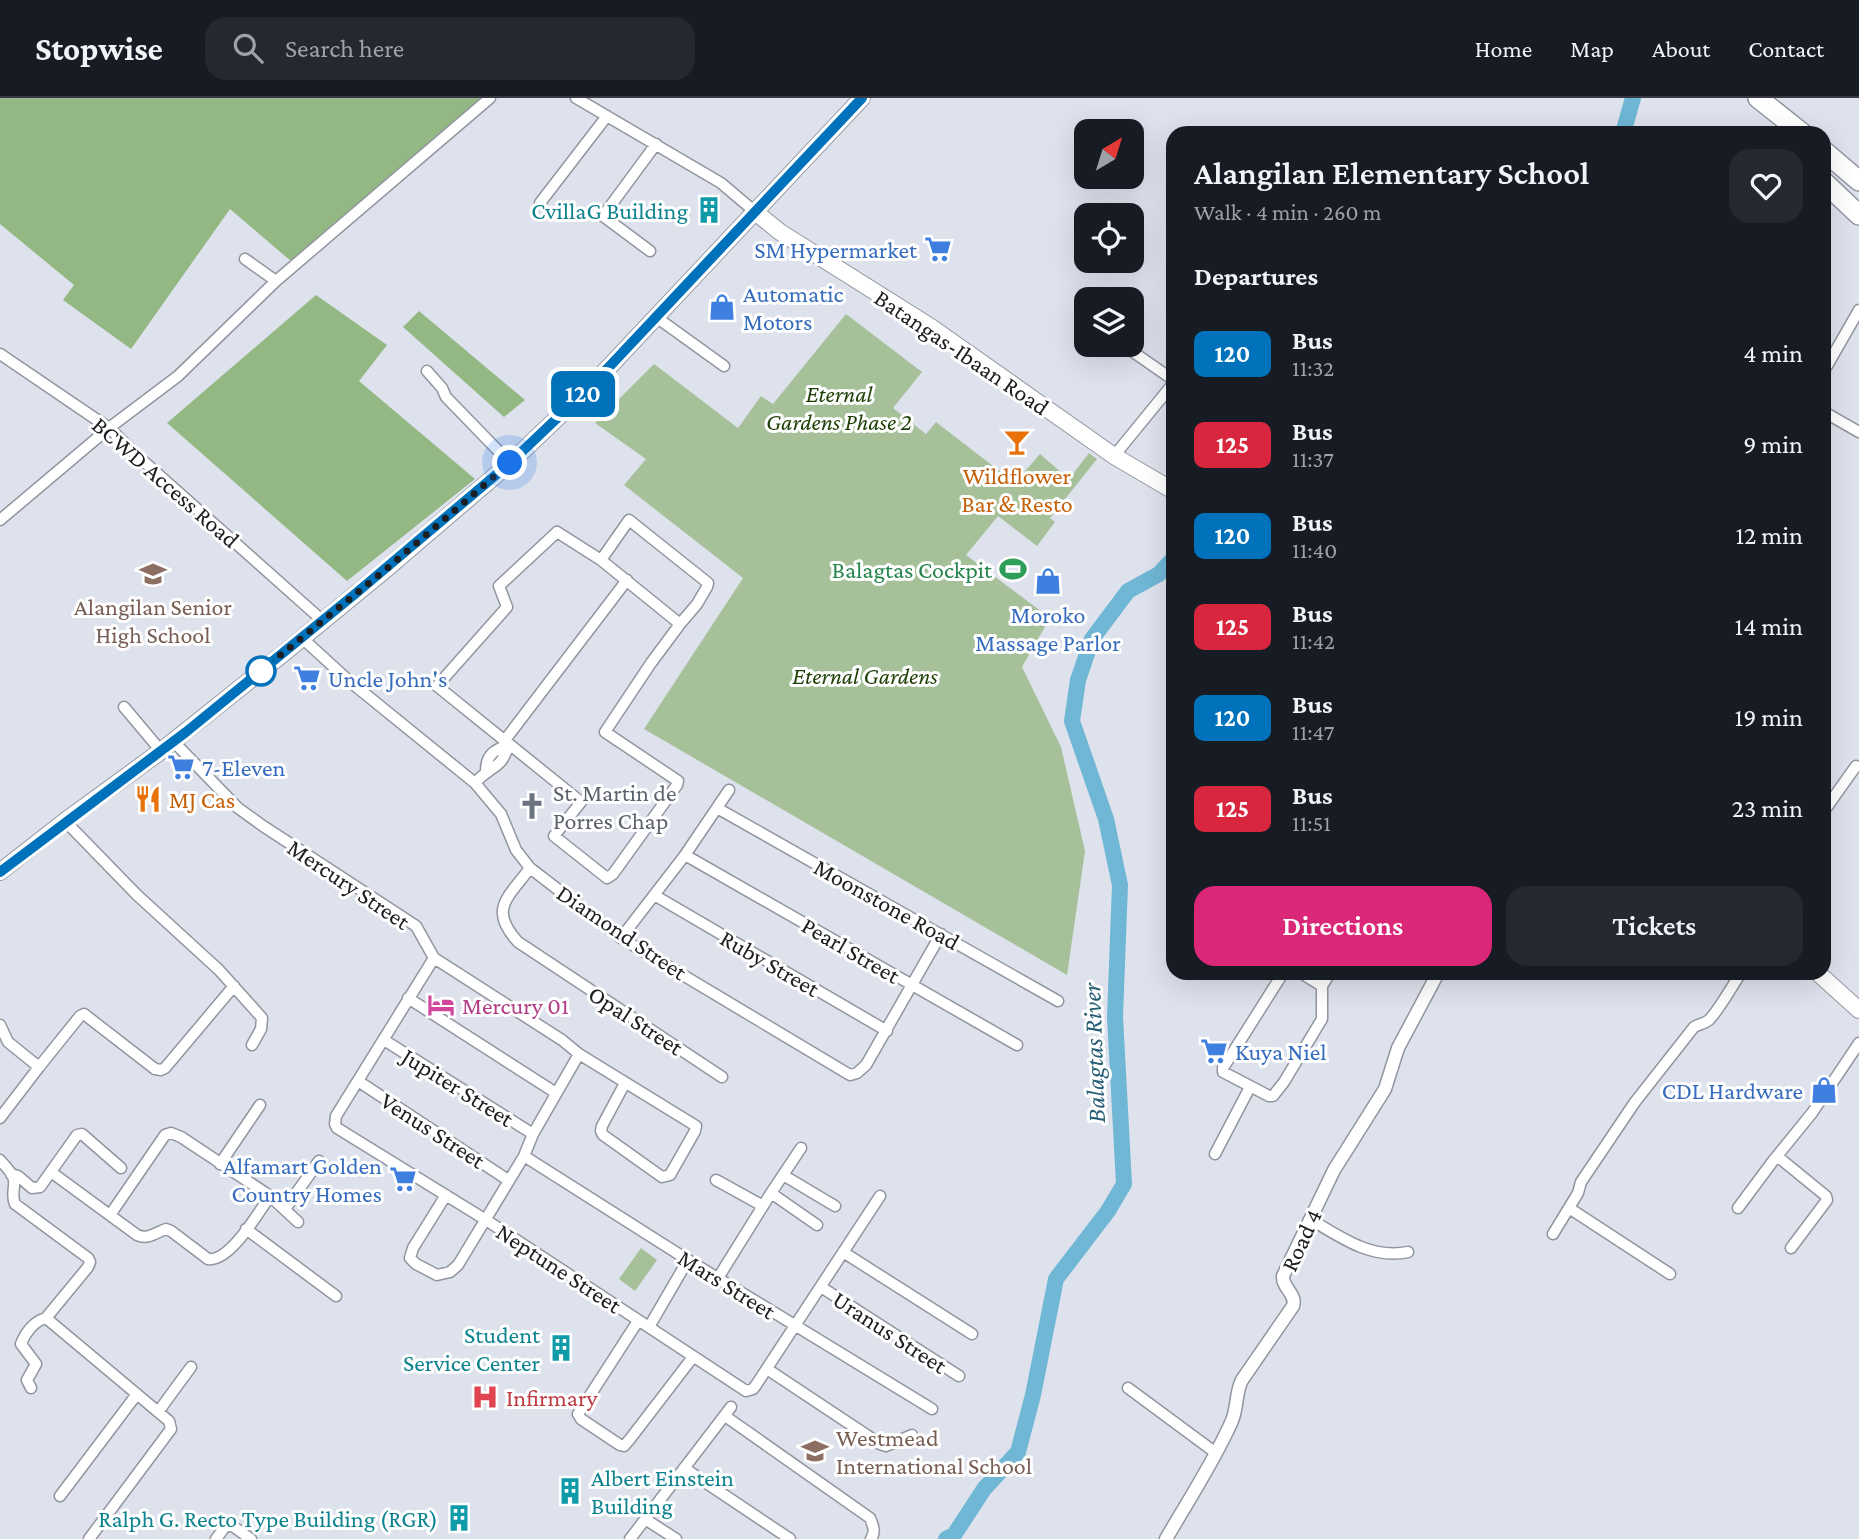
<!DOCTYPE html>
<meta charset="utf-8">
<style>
:root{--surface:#171b24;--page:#242831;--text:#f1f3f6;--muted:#9ea1a6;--line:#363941;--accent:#db2777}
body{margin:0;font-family:"Crimson Pro",serif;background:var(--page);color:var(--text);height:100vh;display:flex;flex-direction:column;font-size:26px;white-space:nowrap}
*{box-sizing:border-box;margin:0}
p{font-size:23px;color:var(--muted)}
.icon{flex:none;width:38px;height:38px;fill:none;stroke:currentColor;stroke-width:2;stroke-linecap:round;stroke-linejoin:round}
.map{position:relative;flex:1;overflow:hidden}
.drawer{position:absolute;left:1166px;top:28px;width:665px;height:854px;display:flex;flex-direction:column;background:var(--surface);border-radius:21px;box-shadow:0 7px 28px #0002}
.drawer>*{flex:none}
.badge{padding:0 14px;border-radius:10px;font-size:24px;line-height:46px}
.needle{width:46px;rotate:38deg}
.buttons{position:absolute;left:1074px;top:21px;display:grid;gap:14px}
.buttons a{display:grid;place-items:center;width:70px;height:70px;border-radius:14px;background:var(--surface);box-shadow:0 7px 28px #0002;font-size:35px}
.you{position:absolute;width:35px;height:35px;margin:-18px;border:5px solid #fff;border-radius:50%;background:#1a73e8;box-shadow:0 0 0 10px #1a73e833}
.map>.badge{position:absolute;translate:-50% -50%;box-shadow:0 0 0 4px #fff}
h2{padding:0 28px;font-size:26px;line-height:63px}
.round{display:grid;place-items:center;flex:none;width:74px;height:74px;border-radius:21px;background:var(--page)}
.overview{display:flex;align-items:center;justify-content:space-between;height:119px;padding:0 28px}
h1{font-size:33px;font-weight:600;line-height:52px}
.action{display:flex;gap:14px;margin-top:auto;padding:14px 28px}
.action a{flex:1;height:80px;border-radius:21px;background:var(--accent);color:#fff;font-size:28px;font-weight:600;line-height:80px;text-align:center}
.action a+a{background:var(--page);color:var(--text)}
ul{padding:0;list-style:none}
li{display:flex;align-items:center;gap:21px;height:91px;padding:0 28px}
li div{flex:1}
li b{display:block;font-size:26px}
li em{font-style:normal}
li .badge{min-width:77px;font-weight:700;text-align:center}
header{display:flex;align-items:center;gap:42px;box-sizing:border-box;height:98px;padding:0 35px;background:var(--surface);border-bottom:2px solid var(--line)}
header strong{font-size:33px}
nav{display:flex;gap:38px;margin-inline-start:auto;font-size:24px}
.search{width:490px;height:63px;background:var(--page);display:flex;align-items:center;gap:18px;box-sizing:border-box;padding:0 24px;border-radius:21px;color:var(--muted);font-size:26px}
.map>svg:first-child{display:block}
.green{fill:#a6c199}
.forest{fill:#94b883}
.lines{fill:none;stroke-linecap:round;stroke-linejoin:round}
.river{stroke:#6fb7d5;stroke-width:16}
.minor-casing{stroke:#91959f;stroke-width:13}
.tertiary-casing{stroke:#91959f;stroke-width:15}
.primary-casing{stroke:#91959f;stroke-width:18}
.motorway-casing{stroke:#91959f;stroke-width:22}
.minor{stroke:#fff;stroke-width:10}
.tertiary{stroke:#fff;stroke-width:12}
.primary{stroke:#fff;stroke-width:16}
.motorway{stroke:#fff;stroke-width:19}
.line-casing{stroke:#fff;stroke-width:16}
.line{stroke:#0072bc;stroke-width:10}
.walk{stroke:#1d1e22;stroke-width:7;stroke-dasharray:0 12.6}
.stop-dot{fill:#fff;stroke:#0072bc;stroke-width:3.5}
.labels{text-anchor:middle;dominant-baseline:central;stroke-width:6;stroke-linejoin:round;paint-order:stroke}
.culture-label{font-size:24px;fill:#0d838f;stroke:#fff;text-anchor:end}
.shop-label{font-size:24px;fill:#366cbe;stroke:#fff;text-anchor:start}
.street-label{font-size:24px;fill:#1d1e22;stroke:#fff}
.park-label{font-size:24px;font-style:italic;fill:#1e3f05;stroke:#fff}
.food-label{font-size:24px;fill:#c56008;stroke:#fff}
.leisure-label{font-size:24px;fill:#27864d;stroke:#fff;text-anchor:end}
.education-label{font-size:24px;fill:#785e54;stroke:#fff}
.worship-label{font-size:24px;fill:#5b616d;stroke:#fff;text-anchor:start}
.hotel-label{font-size:24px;fill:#b23c85;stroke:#fff;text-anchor:start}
.health-label{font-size:24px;fill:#be3a42;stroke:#fff;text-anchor:start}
.water-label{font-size:26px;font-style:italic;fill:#265f74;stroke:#fff}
</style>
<header>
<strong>Stopwise</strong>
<div class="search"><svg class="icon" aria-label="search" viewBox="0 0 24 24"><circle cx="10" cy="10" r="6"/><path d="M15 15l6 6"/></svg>Search here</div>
<nav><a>Home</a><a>Map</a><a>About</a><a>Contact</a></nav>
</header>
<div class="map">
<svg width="1859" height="1441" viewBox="0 0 1859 1441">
<rect width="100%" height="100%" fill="#dee2ed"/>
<path class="green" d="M846,216l76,58 -29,36 33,26 10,-12 79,61 25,-29 29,25 20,-26 8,6 -47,59 5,4 -18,24 -39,-30 -32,39 84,63 -28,49 39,80 24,104 -18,124 -423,-246 99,-151 -119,-93 22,-26 -51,-36 59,-59 84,64 23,-32 12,8z
M641,1150l16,12 -22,31 -16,-12z"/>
<path class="forest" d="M0,0h485l-193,164 -62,-53 -99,140 -68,-49 11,-15 -74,-61z
M316,197l71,50 -28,36 116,98 -128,102 -180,-158z
M419,213l106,89 -21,17 -101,-90z"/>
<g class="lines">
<path class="river" d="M1623,35l10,-35
M946,1441l8,-4 30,-46 34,-37 15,-57 23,-116 52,-68 16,-27 -9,-167 5,-132 -14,-66 -34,-98 6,-41 14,-41 36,-48 31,-17 13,-14"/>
<defs>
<path id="minor" d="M576,0l145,85 33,28
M540,105l67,-87
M650,153l-47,-35 53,-72
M245,161l31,22
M656,219l68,49
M1123,247l49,34
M0,256l109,74 32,31 182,162
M427,273l15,17 4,9 64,66
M1824,273l35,-61
M1824,314l35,20
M1114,358l58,-71
M0,422l109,-92 69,-52 98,-95 214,-183
M601,462l28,-40 79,63 -1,4 -10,17 -17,20 -29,39 -46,69 73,49 -1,4 -64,89 -6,4 -53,-42 27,-34 -144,-116 70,-79 -8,-21 58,-54 44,28 79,64
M302,540l46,42 127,103 26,31 15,36 14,18 91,70 229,137 7,-2 9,-8 75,-131
M124,609l37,44
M505,642l122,-160
M173,643l65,67 25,18 153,100 18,32 128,82 17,14 -46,80 -9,22 -66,109 -8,7 -13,3 -21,-11 -6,-6 3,-10 33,-53
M475,685c17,-19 26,-12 34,-39 -14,6 -23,10 -23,27
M717,710l341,193
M1824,713l32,-45
M65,723l72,74 82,75 43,48 -1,11 -9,16
M685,757l332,190
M530,770c-22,30 -42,41 -12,74l204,135
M654,797l233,136
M621,840l64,-83 44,-65
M434,860l-98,158 -1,8 2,4 149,92 260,171 7,-2 3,-4 124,-189
M1283,875l-60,95v4l46,24h4l11,-14 38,-63v-33l8,-13
M1301,875l21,13
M408,900l148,95
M0,927l8,17 31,25 -39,51
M384,942l149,94
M579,956l117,72 -1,5 -25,44 -8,2 -59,-42 -2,-4 1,-5 23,-43
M39,969l41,-51 4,-2 71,55 6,1 4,-2 69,-82
M358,983l150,99
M1215,1056l35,-67
M524,1058l164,104 244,149
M1777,1058l49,40 1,4 -36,48
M0,1062c4,5 13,13 14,20 1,9 -3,15 1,24l73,54 2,4 -2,5 -42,51 123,103 2,8 -82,110
M220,1066l40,-59
M51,1074l86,63c11,5 18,-2 29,-6l5,2 37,28c22,3 50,-46 62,-63
M11,1076l7,2 14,12 8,-1 37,-52 5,-1 39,34
M783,1077l52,31
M716,1082l47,26
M771,1095l46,32
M1569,1110l101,66
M1738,1110l35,-47 39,-48 47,-70
M285,1111l34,-48
M110,1117l55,-80 6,-2 10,4 89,59 28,26
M1310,1121c30,18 62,41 98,33
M246,1131l90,67
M1553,1136l25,-41 3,-11 54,-80 59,-75c5,-3 10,-3 15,-7 10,-10 23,-34 32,-47
M843,1154l129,82
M718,1180l53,-85 30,-45
M821,1189l138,89
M638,1223l-60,93 3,5 39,26 4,1 6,-7 63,-82
M649,1229l39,-67
M767,1271l113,75 6,2 26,-11
M31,1290l-4,-8 9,-16 -15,-20c4,-11 13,-23 25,-26
M1128,1290l88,65
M158,1314l33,-45
M725,1318l145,102c3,8 6,13 1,21
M684,1370l106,71
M60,1398l77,-102
M645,1421l31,20
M216,1441l8,-11 4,-3 6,2 17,12
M630,1441l101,-132"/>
<path id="tertiary" d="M1166,1441c22,-38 47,-76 65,-116 7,-14 4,-30 11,-43l51,-74c4,-12 -11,-18 -10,-30l51,-106 51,-81 13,-41 40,-75"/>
<path id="primary" d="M754,113l26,21 151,95 183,129 58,34
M0,774l65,-51 96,-70 123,-98 101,-83 125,-107 83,-79 269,-286
M1818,875l41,37"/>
<path id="motorway" d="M1758,0l44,35
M1824,53l35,30
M1824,84l35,33"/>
</defs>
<use href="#minor" class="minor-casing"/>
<use href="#tertiary" class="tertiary-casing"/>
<use href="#primary" class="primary-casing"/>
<use href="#motorway" class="motorway-casing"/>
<use href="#minor" class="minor"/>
<use href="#tertiary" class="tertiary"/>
<use href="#primary" class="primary"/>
<use href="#motorway" class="motorway"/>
</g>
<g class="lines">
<defs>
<path id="line" d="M0,774l186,-140 169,-138 155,-131 83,-79 269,-286"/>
</defs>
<use href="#line" class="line-casing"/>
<use href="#line" class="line"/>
<path class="walk" d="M261,573l124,-101 125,-107"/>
</g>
<defs>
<symbol id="building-bare" viewBox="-9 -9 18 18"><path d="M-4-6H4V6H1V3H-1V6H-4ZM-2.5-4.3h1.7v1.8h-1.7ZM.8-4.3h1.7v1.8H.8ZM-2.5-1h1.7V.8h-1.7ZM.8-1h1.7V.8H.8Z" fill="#0f9aa8" stroke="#fff" stroke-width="2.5" paint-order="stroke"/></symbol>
<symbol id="supermarket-bare" viewBox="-9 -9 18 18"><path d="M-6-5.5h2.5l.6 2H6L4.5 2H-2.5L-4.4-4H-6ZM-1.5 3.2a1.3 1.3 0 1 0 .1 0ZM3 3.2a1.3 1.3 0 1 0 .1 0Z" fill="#3f7fe0" stroke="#fff" stroke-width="2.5" paint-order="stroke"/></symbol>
<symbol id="shop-bare" viewBox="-9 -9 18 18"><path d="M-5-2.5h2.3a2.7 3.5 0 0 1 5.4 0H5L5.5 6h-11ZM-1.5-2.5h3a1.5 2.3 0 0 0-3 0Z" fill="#3f7fe0" stroke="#fff" stroke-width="2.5" paint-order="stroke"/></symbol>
<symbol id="bar-bare" viewBox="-9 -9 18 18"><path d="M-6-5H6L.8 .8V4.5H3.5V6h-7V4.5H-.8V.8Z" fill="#e8710a" stroke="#fff" stroke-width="2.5" paint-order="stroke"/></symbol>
<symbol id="stadium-bare" viewBox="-9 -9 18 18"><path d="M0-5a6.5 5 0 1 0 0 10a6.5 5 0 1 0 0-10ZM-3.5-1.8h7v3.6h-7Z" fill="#2e9e5b" stroke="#fff" stroke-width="2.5" paint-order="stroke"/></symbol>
<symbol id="school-bare" viewBox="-9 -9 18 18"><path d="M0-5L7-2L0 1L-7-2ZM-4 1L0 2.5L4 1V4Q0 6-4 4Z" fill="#8d6e63" stroke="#fff" stroke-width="2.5" paint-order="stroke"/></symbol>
<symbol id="restaurant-bare" viewBox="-9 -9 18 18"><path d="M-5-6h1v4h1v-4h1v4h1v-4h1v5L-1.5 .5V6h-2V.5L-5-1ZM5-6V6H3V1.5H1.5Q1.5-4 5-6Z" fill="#e8710a" stroke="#fff" stroke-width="2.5" paint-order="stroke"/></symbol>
<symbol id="church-bare" viewBox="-9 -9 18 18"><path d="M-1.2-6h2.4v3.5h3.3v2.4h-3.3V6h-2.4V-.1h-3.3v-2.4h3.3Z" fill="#6b7280" stroke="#fff" stroke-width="2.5" paint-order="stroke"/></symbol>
<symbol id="hotel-bare" viewBox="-9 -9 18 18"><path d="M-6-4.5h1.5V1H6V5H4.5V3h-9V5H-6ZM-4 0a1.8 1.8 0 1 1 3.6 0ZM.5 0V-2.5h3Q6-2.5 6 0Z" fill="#d1479c" stroke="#fff" stroke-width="2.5" paint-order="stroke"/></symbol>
<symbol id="hospital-bare" viewBox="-9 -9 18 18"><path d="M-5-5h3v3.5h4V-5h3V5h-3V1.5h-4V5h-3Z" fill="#e0444e" stroke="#fff" stroke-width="2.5" paint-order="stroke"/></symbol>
</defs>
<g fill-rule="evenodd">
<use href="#building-bare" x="690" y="93" width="38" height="38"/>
<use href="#supermarket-bare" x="919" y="132" width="38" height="38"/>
<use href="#shop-bare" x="703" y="190" width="38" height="38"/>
<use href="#bar-bare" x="998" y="325" width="38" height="38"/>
<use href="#stadium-bare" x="994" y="452" width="38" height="38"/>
<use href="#school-bare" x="134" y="457" width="38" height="38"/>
<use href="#shop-bare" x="1029" y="464" width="38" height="38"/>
<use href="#supermarket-bare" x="288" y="561" width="38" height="38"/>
<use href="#supermarket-bare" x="162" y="650" width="38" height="38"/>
<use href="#restaurant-bare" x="129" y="682" width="38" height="38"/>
<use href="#church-bare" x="513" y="689" width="38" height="38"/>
<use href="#hotel-bare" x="422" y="888" width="38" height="38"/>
<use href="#supermarket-bare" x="1195" y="934" width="38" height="38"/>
<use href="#shop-bare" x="1805" y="973" width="38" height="38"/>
<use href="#supermarket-bare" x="384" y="1062" width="38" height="38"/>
<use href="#building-bare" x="542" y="1231" width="38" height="38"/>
<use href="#hospital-bare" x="466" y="1280" width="38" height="38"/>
<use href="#school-bare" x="796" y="1334" width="38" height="38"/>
<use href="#building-bare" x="551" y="1374" width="38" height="38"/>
<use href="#building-bare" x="440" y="1401" width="38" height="38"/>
</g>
<circle class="stop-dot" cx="261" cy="573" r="14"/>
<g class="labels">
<g class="culture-label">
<text x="688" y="112">CvillaG Building</text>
<text x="540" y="1236">Student<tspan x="540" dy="28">Service Center</tspan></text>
<text x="591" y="1379" text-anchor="start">Albert Einstein<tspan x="591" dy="28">Building</tspan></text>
<text x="438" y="1420">Ralph G. Recto Type Building (RGR)</text>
</g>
<g class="shop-label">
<text x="917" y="151" text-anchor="end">SM Hypermarket</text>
<text x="743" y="195">Automatic<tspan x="743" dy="28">Motors</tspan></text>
<text x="1048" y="516" text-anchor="middle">Moroko<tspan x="1048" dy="28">Massage Parlor</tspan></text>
<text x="328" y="580">Uncle John's</text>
<text x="202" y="669">7-Eleven</text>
<text x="1235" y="953">Kuya Niel</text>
<text x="1803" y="992" text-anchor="end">CDL Hardware</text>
<text x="382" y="1067" text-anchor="end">Alfamart Golden<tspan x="382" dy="28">Country Homes</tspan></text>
</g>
<g class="street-label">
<text transform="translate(962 254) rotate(34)">Batangas-Ibaan Road</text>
<text transform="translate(166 384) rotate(41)">BCWD Access Road</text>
<text transform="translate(349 786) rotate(34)">Mercury Street</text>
<text transform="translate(887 806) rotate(29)">Moonstone Road</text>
<text transform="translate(622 834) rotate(34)">Diamond Street</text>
<text transform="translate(851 852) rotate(30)">Pearl Street</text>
<text transform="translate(770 865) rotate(30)">Ruby Street</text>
<text transform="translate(636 922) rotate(33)">Opal Street</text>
<text transform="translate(458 989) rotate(32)">Jupiter Street</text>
<text transform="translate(433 1032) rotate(33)">Venus Street</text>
<text transform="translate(1301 1142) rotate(-65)">Road 4</text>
<text transform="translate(559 1170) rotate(33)">Neptune Street</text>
<text transform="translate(727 1186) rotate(32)">Mars Street</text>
<text transform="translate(890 1234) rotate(33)">Uranus Street</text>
</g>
<g class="park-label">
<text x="839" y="295">Eternal<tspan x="839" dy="28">Gardens Phase 2</tspan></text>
<text x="865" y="577">Eternal Gardens</text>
</g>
<g class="food-label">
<text x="1017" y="377">Wildflower<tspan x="1017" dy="28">Bar &amp; Resto</tspan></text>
<text x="169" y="701" text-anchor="start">MJ Cas</text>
</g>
<g class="leisure-label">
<text x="992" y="471">Balagtas Cockpit</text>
</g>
<g class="education-label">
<text x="153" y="508">Alangilan Senior<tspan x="153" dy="28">High School</tspan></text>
<text x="836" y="1339" text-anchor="start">Westmead<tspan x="836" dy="28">International School</tspan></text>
</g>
<g class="worship-label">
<text x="553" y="694">St. Martin de<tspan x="553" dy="28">Porres Chap</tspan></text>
</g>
<g class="hotel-label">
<text x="462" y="907">Mercury 01</text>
</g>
<g class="health-label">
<text x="506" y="1299">Infirmary</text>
</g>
<g class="water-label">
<text transform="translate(1094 955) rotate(-92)">Balagtas River</text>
</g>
</g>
</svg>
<div class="buttons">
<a><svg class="needle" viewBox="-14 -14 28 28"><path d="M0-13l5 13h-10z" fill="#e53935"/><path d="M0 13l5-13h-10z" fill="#9ea1a6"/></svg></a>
<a><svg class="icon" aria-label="locate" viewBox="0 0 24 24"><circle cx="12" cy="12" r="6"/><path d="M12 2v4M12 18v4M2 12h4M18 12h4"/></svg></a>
<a><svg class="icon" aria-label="layers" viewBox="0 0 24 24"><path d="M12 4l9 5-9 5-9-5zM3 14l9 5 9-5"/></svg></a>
</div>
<div class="you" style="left:510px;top:365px"></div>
<b class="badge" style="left:583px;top:296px;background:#0072bc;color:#fff">120</b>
<section class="drawer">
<div class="overview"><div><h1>Alangilan Elementary School</h1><p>Walk · 4 min · 260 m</p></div><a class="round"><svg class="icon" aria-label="heart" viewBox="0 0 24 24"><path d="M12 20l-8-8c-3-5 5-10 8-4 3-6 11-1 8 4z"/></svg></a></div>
<h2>Departures</h2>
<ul>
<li><span class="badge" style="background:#0072bc;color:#fff">120</span><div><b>Bus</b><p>11:32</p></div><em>4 min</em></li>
<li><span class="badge" style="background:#d7263d;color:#fff">125</span><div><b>Bus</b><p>11:37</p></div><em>9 min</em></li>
<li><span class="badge" style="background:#0072bc;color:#fff">120</span><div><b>Bus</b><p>11:40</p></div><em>12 min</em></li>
<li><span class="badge" style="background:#d7263d;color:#fff">125</span><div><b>Bus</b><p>11:42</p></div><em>14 min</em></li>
<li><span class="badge" style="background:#0072bc;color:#fff">120</span><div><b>Bus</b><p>11:47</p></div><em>19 min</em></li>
<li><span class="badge" style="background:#d7263d;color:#fff">125</span><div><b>Bus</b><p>11:51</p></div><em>23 min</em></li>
</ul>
<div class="action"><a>Directions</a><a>Tickets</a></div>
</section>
</div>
